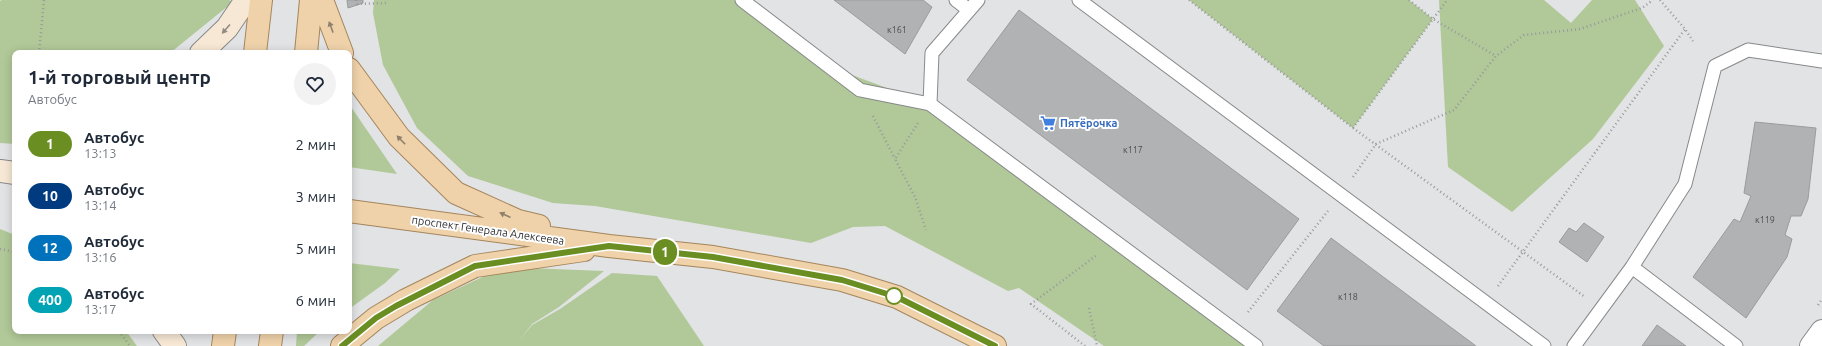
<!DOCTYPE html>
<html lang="ru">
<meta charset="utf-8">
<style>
:root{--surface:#fff;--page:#f2f2f3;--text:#1f2937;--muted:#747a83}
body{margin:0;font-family:Ubuntu,sans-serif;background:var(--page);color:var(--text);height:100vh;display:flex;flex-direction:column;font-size:15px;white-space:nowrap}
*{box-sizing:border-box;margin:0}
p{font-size:13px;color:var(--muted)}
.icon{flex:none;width:22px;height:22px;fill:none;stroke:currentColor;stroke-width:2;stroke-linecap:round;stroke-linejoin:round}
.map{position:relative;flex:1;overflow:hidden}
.sheet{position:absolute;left:12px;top:50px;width:340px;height:284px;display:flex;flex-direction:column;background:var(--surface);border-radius:8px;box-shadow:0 2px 10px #0003}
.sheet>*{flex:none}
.badge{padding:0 8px;border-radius:13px;font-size:14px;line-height:26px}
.map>.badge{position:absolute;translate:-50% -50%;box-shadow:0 0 0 2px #fff}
.round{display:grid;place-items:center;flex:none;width:42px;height:42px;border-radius:21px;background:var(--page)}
.summary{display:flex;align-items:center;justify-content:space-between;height:68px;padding:0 16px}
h1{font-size:19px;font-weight:700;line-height:30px}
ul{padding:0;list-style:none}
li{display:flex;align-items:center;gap:12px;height:52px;padding:0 16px}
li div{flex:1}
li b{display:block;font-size:15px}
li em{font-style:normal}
li .badge{min-width:44px;font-weight:700;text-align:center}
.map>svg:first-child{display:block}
.green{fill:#b1c898}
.building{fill:#b0b2b4;stroke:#999b9d}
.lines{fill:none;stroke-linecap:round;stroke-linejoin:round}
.lane-casing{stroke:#87898b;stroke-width:15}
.street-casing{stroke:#87898b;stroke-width:24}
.secondary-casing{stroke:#87898b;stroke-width:24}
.primary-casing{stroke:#a5855b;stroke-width:24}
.path{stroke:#97999b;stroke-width:2.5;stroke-dasharray:1 3;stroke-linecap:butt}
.lane{stroke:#fff;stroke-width:13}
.street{stroke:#fff;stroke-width:22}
.secondary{stroke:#f7e8d5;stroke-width:22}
.primary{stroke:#efd2aa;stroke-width:22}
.oneway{fill:#8e806c}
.oneway2{fill:#928b82}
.line-casing{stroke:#fff;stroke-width:9}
.line{stroke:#6b8e23;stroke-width:6}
.stop-dot{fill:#fff;stroke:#6b8e23;stroke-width:2}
.labels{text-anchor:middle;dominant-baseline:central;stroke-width:4;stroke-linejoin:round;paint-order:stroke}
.number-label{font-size:9px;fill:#4e4f50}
.shop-label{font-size:11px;font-weight:bold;fill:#366cbe;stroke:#fff;text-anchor:start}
.street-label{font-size:11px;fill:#2d2e2f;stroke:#fff}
</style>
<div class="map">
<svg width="1822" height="346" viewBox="0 0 1822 346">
<rect width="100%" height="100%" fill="#e1e3e5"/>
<path class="green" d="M2,0h227l4,2 -63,51h-155v91l-15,-1v-142z
M374,0h360l94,66 102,38 326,242h-152l-85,-58 -11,3 -123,-65 -32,1 -42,16 -216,-37 -42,-3 -85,-27 -51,-48 -34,-63 -10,-52z
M1189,0h220l24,19 -80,109z
M1439,0h105l27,23 21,-23h43l29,46 -71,93 -81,73 -64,-45z
M349,104l48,70 -48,-7z
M0,229l15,6v96h111l11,15h-137z
M349,263l51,6 -15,14 -36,26z
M504,267l100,4 -45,36 -27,17 -14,18 14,-17 28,-16 52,-36 45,3 47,70h-326l55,-46z
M297,331h23l-16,15h-8z"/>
<path class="building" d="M347,0h16v3l-15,5z
M834,0h89l9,7 -27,47z
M1019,10l280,209 -52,71 -280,-210z
M1755,122l61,6 -8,71 -7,17h-10l-6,19 7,4 -5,18 -41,61 -53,-41 41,-58 6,3 11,-26 -7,-3z
M1584,223l20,14 -17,25 -28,-20 10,-14 7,4z
M1331,238l145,108h-152l-47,-35z
M1657,325l29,21h-44z"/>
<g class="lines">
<defs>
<path id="lane" d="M742,0l118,90 70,14
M956,0l13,10
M978,0l-46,53 -2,51 326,242
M1079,0l465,346
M1632,267l104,79
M1574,346l58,-79 53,-83 30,-118 33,-16 74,11"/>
<path id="street" d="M1811,346l11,-15"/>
<path id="secondary" d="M201,53l26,-25 19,-28
M0,171l15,2
M164,331l11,15"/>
<path id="primary" d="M322,0l20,53
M255,53l6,-53
M306,53l5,-53
M349,69l50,68 57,56 62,28 21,5
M349,211l260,35 104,11 129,23 55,17 98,49
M223,346l2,-15
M270,346l2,-15
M342,346l34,-28 30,-18 69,-34 109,-16"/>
</defs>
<use href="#lane" class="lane-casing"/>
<use href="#street" class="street-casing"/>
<use href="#secondary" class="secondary-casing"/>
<use href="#primary" class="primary-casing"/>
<path class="path" d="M356,0l1,4 31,-1
M1189,0l164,128 232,169
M1409,0l24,19 63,37
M1660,0l25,29 8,12
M39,53l5,-53
M873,116l22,43
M918,123l-23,36 20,38 11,33
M1353,128l94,-128
M1353,177l23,-33 78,-34 42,-54 28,-21 56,-6 62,-21 11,-8
M0,249l15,3
M1498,286l187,-257
M1818,305l4,-6
M1089,308l8,38
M1248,312l80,-101
M119,331l11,15
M1085,346l-54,-42 66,-49"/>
<use href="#lane" class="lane"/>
<use href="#street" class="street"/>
<use href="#secondary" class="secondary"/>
<use href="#primary" class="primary"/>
</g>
<defs><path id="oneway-solid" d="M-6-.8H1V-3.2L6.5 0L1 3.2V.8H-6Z"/></defs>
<g class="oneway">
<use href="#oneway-solid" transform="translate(331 27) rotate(-110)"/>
<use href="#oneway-solid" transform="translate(401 140) rotate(-134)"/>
<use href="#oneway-solid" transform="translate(505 215) rotate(-156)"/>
</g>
<use class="oneway2" href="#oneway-solid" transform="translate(226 29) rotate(131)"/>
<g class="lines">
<defs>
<path id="line" d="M342,346l34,-28 20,-12 79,-40 134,-20 104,11 129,23 55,17 98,49"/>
</defs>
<use href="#line" class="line-casing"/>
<use href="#line" class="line"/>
</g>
<defs>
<symbol id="supermarket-bare" viewBox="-9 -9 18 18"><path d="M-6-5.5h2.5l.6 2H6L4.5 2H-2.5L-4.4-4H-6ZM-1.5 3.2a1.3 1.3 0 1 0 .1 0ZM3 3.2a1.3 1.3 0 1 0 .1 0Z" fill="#3f7fe0" stroke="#fff" stroke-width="2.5" paint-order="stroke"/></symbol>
</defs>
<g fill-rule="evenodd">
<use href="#supermarket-bare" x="1037" y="112" width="22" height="22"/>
</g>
<circle class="stop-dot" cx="894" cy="296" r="8"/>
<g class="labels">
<g class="number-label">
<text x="897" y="30">к161</text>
<text x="1133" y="150">к117</text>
<text x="1765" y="220">к119</text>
<text x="1348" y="297">к118</text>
</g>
<g class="shop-label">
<text x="1060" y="123">Пятёрочка</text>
</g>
<g class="street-label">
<text transform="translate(488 230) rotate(8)">проспект Генерала Алексеева</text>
</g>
</g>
</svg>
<b class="badge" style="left:665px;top:252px;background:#6b8e23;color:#fff">1</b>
<section class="sheet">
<div class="summary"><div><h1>1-й торговый центр</h1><p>Автобус</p></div><a class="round"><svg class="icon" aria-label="heart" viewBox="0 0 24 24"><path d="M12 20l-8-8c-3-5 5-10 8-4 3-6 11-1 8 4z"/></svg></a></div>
<ul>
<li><span class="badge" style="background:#6b8e23;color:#fff">1</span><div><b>Автобус</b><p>13:13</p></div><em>2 мин</em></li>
<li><span class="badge" style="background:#003b80;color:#fff">10</span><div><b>Автобус</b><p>13:14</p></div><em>3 мин</em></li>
<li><span class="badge" style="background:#0072bc;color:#fff">12</span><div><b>Автобус</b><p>13:16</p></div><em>5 мин</em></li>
<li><span class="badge" style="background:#00a3b4;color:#fff">400</span><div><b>Автобус</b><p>13:17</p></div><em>6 мин</em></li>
</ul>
</section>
</div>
